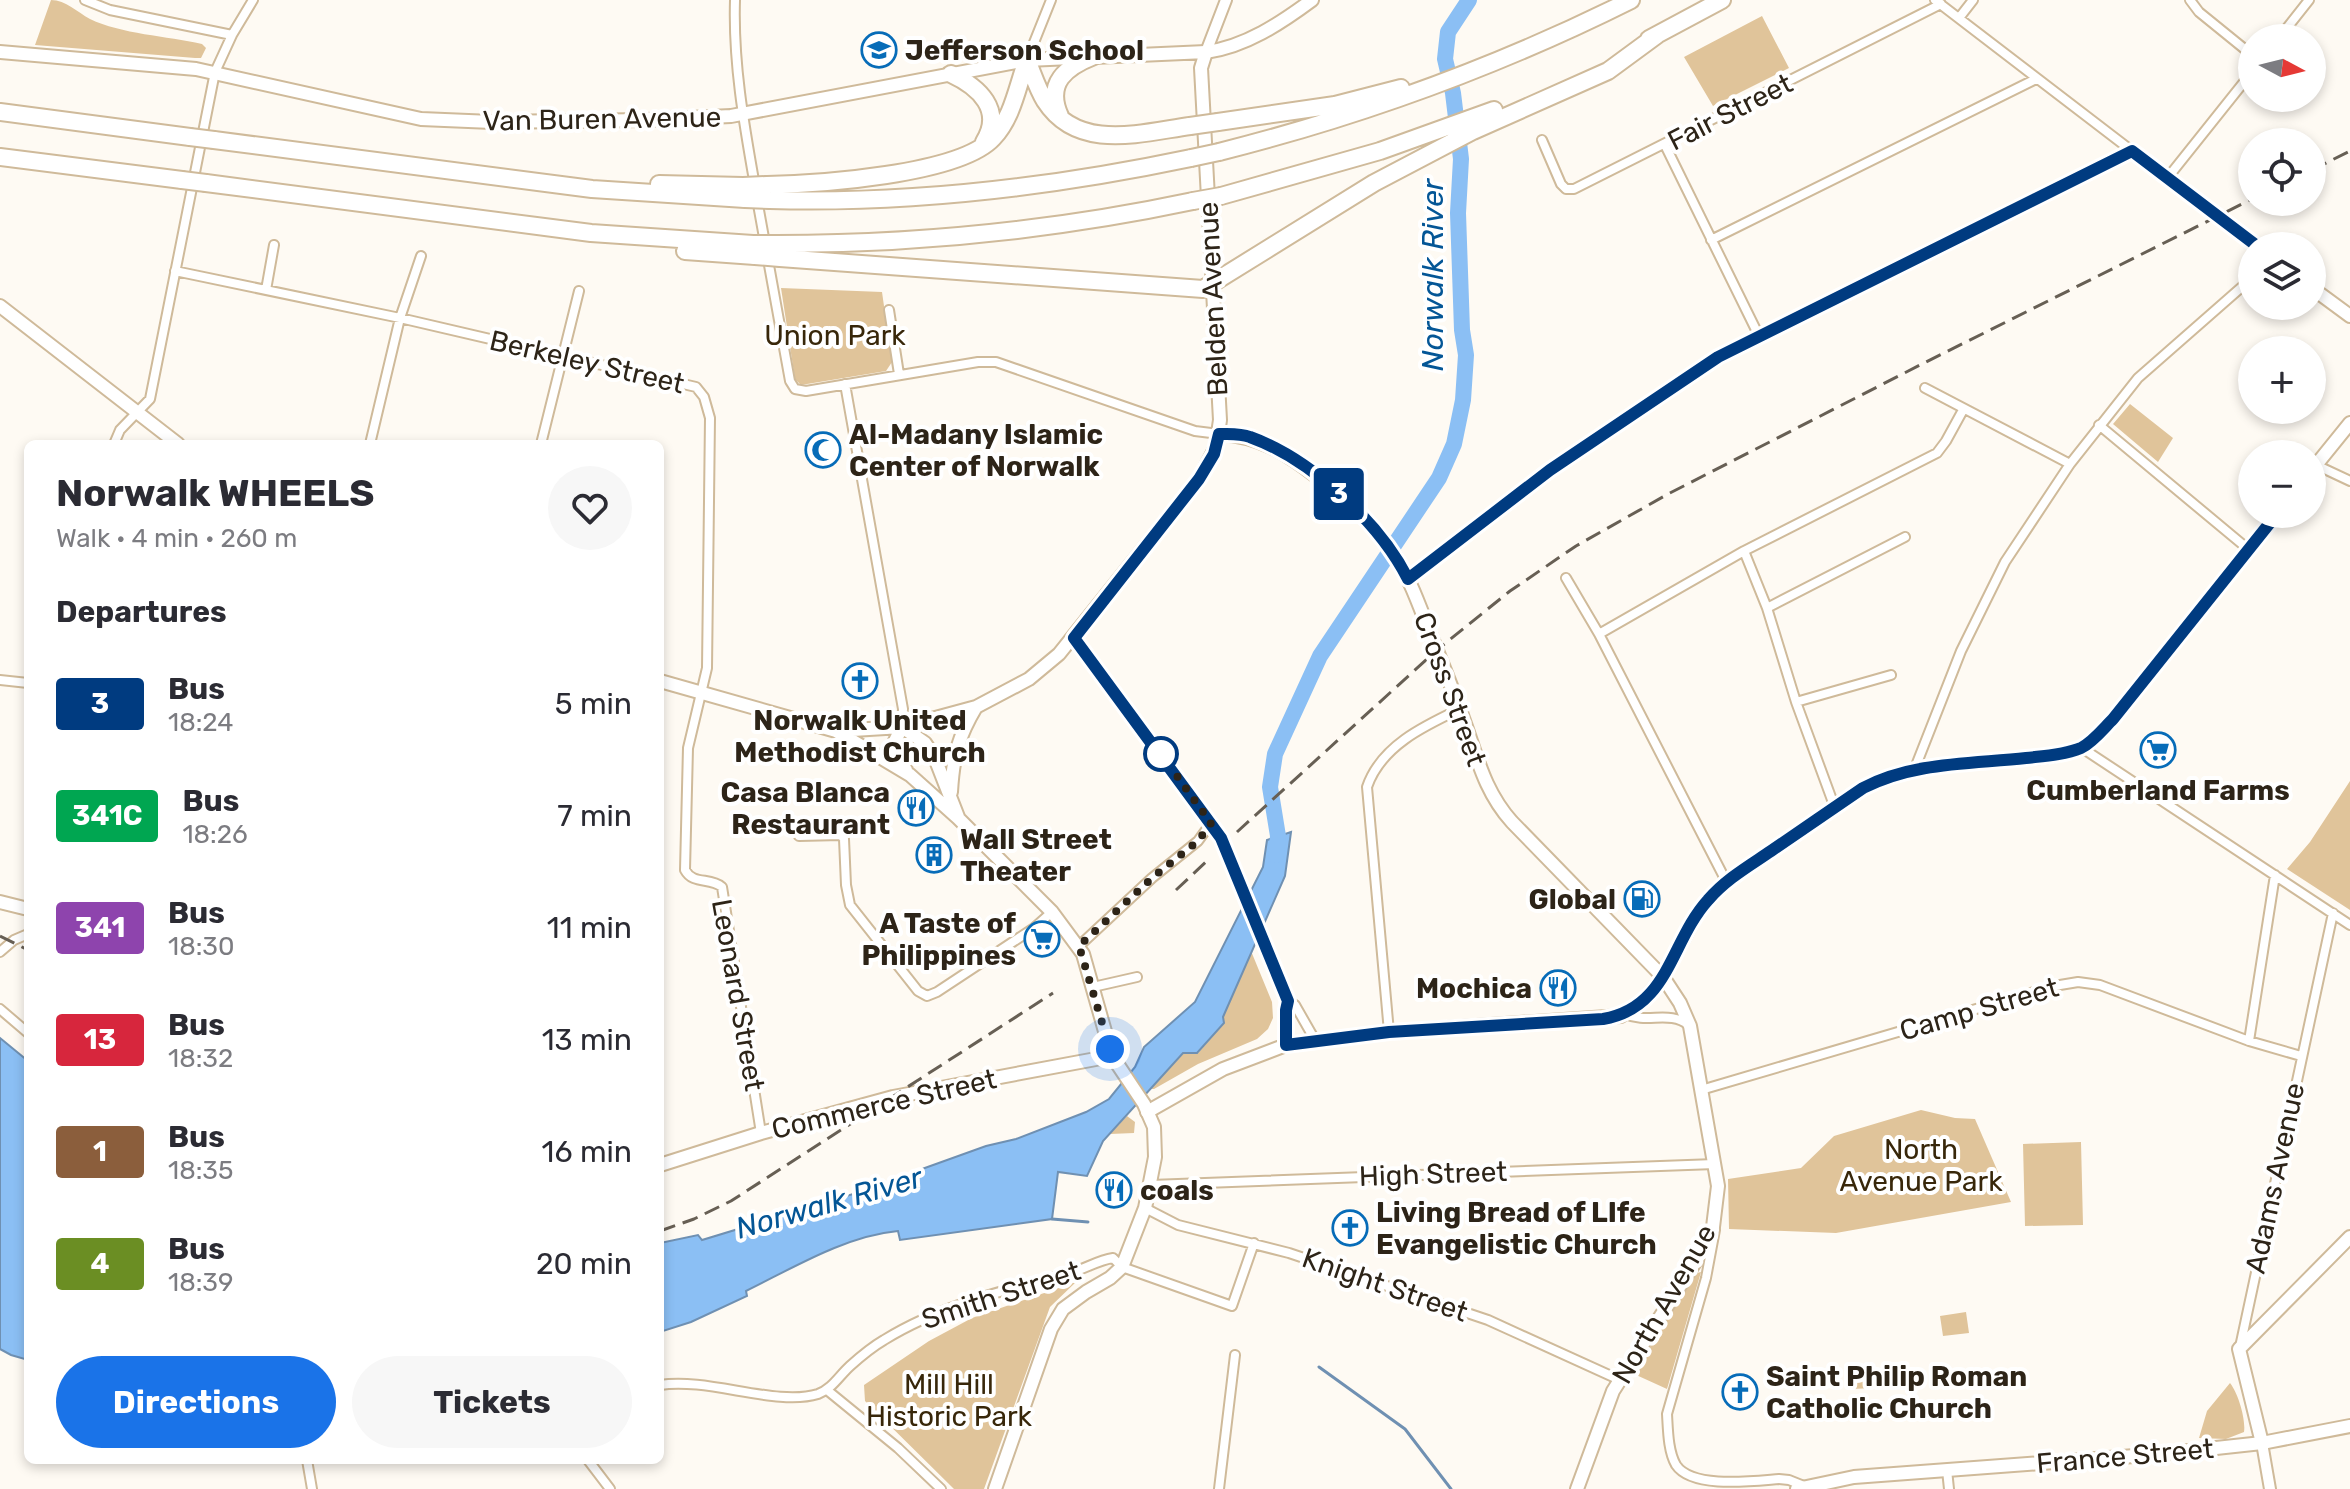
<!DOCTYPE html>
<meta charset="utf-8">
<style>
:root{--surface:#fff;--page:#f7f7f7;--text:#2b2b33;--muted:#7c7c81;--accent:#1a73e8}
body{margin:0;font-family:Rubik,sans-serif;background:var(--page);color:var(--text);height:100vh;display:flex;flex-direction:column;font-size:30px;white-space:nowrap}
*{box-sizing:border-box;margin:0}
p{font-size:26px;color:var(--muted)}
.icon{flex:none;width:44px;height:44px;fill:none;stroke:currentColor;stroke-width:2;stroke-linecap:round;stroke-linejoin:round}
.map{position:relative;flex:1;overflow:hidden}
.side{position:absolute;left:24px;top:440px;width:640px;height:1024px;display:flex;flex-direction:column;background:var(--surface);border-radius:12px;box-shadow:0 4px 12px #0003}
.side>*{flex:none}
.badge{padding:0 16px;border-radius:6px;font-size:28px;line-height:52px}
.needle{width:52px;rotate:97deg}
.tools{position:absolute;left:2238px;top:24px;display:grid;gap:16px}
.tools a{display:grid;place-items:center;width:88px;height:88px;border-radius:50%;background:var(--surface);box-shadow:0 4px 12px #0003;font-size:40px}
.you{position:absolute;width:40px;height:40px;margin:-20px;border:6px solid #fff;border-radius:50%;background:#1a73e8;box-shadow:0 0 0 12px #1a73e833}
.map>.badge{position:absolute;translate:-50% -50%;box-shadow:0 0 0 4px #fff}
h2{padding:0 32px;font-size:30px;line-height:72px}
.round{display:grid;place-items:center;flex:none;width:84px;height:84px;border-radius:42px;background:var(--page)}
.overview{display:flex;align-items:center;justify-content:space-between;height:136px;padding:0 32px}
h1{font-size:38px;font-weight:700;line-height:60px}
.cta{display:flex;gap:16px;margin-top:auto;padding:16px 32px}
.cta a{flex:1;height:92px;border-radius:48px;background:var(--accent);color:#fff;font-size:32px;font-weight:700;line-height:92px;text-align:center}
.cta a+a{background:var(--page);color:var(--text)}
ul{padding:0;list-style:none}
li{display:flex;align-items:center;gap:24px;height:112px;padding:0 32px}
li div{flex:1}
li b{display:block;font-size:30px}
li em{font-style:normal}
li .badge{min-width:88px;font-weight:700;text-align:center}
.map>svg:first-child{display:block}
.green{fill:#e0c49a}
.water{fill:#8bbff4;stroke:#6f90b2;stroke-width:2}
.lines{fill:none;stroke-linecap:round;stroke-linejoin:round}
.stream{stroke:#6f90b2;stroke-width:3}
.river{stroke:#8bbff4;stroke-width:16}
.minor-casing{stroke:#cfba9a;stroke-width:12}
.tertiary-casing{stroke:#cfba9a;stroke-width:14}
.secondary-casing{stroke:#cfba9a;stroke-width:16}
.primary-casing{stroke:#cfba9a;stroke-width:16}
.motorway-casing{stroke:#cfba9a;stroke-width:20}
.minor{stroke:#fff;stroke-width:8}
.tertiary{stroke:#fff;stroke-width:10}
.secondary{stroke:#fff;stroke-width:12}
.primary{stroke:#fff;stroke-width:12}
.motorway{stroke:#fff;stroke-width:16}
.rail{stroke:#675f54;stroke-width:3;stroke-dasharray:16 8;stroke-linecap:butt}
.minor-bridge-casing{stroke:#cfba9a;stroke-width:12;stroke-linecap:butt}
.motorway-bridge-casing{stroke:#cfba9a;stroke-width:20;stroke-linecap:butt}
.minor-bridge{stroke:#fff;stroke-width:8}
.motorway-bridge{stroke:#fff;stroke-width:16}
.line-casing{stroke:#fff;stroke-width:18}
.line{stroke:#003b80;stroke-width:12}
.walk{stroke:#2d2418;stroke-width:8;stroke-dasharray:0 14.4}
.stop-dot{fill:#fff;stroke:#003b80;stroke-width:4}
.labels{text-anchor:middle;dominant-baseline:central;stroke-width:8;stroke-linejoin:round;paint-order:stroke}
.poi-label{font-size:28px;font-weight:bold;fill:#2d2418;stroke:#fff;text-anchor:start}
.street-label{font-size:28px;fill:#2d2418;stroke:#fff}
.park-label{font-size:28px;fill:#38270a;stroke:#fff}
.water-label{font-size:30px;font-style:italic;fill:#045696;stroke:#fff}
</style>
<div class="map">
<svg width="2350" height="1489" viewBox="0 0 2350 1489">
<rect width="100%" height="100%" fill="#fefaf3"/>
<path class="green" d="M51,0c15,0 26,12 39,19 31,15 77,17 112,25l4,4 -5,10h-6l-160,-13z
M1762,16l27,52 -76,38 -29,-49z
M781,288l101,4 10,70 -6,9 -85,14 -6,-6z
M2130,404l43,34 -15,24 -45,-38z
M2350,781v129l-63,-41 23,-27z
M1251,951l21,51 1,16 -5,11 -11,10 -59,25 -44,25h-4l34,-36h14l26,-30 -1,-6z
M1921,1110l34,8 20,1 36,83 -175,31 -107,-4 -1,-50 73,-11 33,-32z
M1127,1116l8,6 -1,11 -24,1z
M2081,1142l2,83 -58,1 -2,-82z
M1701,1272l-34,117 -33,-15 59,-97 4,-4z
M1076,1282l-26,25 -66,182h-30l-89,-88 -1,-16 65,-44 43,-23z
M1966,1312l3,21 -26,3 -3,-20z
M1896,1370l2,17 -47,2 -1,-14z
M2230,1383c8,10 16,36 14,49l-18,7 -27,-1 8,-27z"/>
<path class="water" d="M1291,832l-6,44 -62,141 1,6 -27,30h-14l-80,88 -16,35 -29,-4 -6,47 -152,21 -2,-9c-53,5 -105,37 -152,60l1,5 -56,26 -31,10v-89l38,-8 4,5 220,-67v-4l64,-23 30,-7 70,-27 23,-13 26,-32 9,-20 51,-45 68,-135 4,-27z
M0,1038l28,23v299l-17,-5 -11,-6z"/>
<g class="lines">
<path class="stream" d="M1052,1219l36,3
M1319,1367l86,62 46,60"/>
<path class="river" d="M1276,855l2,-19 -8,-49 5,-33 45,-98 119,-178 15,-34 9,-44 3,-45 -4,-25 -4,-117 3,-54 -8,-66 -8,-34 3,-27 21,-32"/>
<defs>
<path id="minor" d="M85,0l25,10 122,25
M735,0c-2,63 9,124 20,186
M1935,0l197,151
M2190,0l9,12 53,43
M1959,18l14,-18
M2279,38l30,-38
M1027,60l24,-60
M1542,140l19,44 5,5h8l367,-185
M1665,145l94,191
M2169,176l83,-104
M757,199l33,182 5,8 11,2 172,-29h18l199,69 24,3
M1711,240l325,-161
M175,271l225,47 296,69 8,10 6,21 -3,250 -19,80 -3,122c8,15 25,7 37,17l39,246
M266,290l8,-45
M889,310l10,64
M845,384l58,325 -1,18
M1925,388l145,76
M2099,425l149,124
M114,444l6,-14 30,-31 65,-327 17,-37 21,-35
M370,444l30,-126 21,-62
M541,444l38,-153
M2316,465l34,16
M1744,551l23,57 29,94 39,106
M1566,578l33,56 127,247
M1767,608l138,-71
M1599,634l145,-83 193,-98 9,-12 17,-31
M1074,638l147,200
M0,680l28,3
M1796,702l95,-27
M2082,748l268,177
M1915,768l46,-117 44,-89 65,-98 68,-86 114,-100
M799,836l42,-1 3,4 2,46 4,20 68,86 9,5 10,-4 97,-64 18,-16
M1079,946l73,-68 46,-37 13,-18
M0,952l14,-12 14,-6
M1269,954l19,47 7,4 20,35
M1093,987l44,-10
M0,1009l28,24
M1625,1014c23,10 44,-4 64,11
M1389,1032l-22,-245c14,-41 57,-61 93,-78
M2249,1041l26,-166
M1286,1045v-35l2,-9
M1701,1090l353,-104 24,-4 22,3 149,56 52,15
M1151,1185l564,-21
M1145,1208l33,17 111,28 199,67 132,60
M1715,1230l-9,48 -39,136c1,16 1,37 9,51 16,24 77,16 103,14l10,1 15,6
M2240,1347l93,-434
M660,1385c48,-8 116,22 158,9 14,-5 21,-18 32,-28 10,-9 22,-19 34,-26 55,-34 120,-50 183,-66 16,-4 31,-14 46,-16l9,9 110,39 22,-63
M827,1390l71,58 43,41
M307,1460l5,29
M588,1460l22,29
M1947,1470l2,19
M1219,1489l16,-134"/>
<path id="tertiary" d="M1206,52l20,-52
M2262,1443l8,46"/>
<path id="secondary" d="M1206,52c39,-5 75,-29 106,-52
M2312,288l38,28
M1408,579l142,-109 168,-113 414,-206 125,95
M0,902l28,7
M1147,1112l76,-43 63,-24 103,-13 232,-16 22,-15 20,-24
M660,1165l101,-32 132,-36 219,-41
M2262,1443l-23,-94 111,-112
M1797,1489l57,-12 307,-23 101,-11 88,-17"/>
<path id="primary" d="M0,52l196,17 225,50 71,3 154,-2 85,-4 296,-56 179,-8 -5,16 19,352 -4,27 -17,32 -140,175 -30,25 -53,28 -74,20 -66,4 -176,-50
M0,306l178,138
M1219,434c41,2 67,19 98,43 28,21 55,45 74,73 18,25 28,55 39,83 11,28 23,56 33,85 14,38 21,73 49,104l151,155 17,26 10,23 28,160 -5,41 -14,29 -86,135 -36,98
M2312,470l38,-47
M902,727l23,16 10,15 23,59
M902,727l-9,18 6,16 7,9
M836,731l74,44 48,43 94,94 31,42 29,102 32,48 10,23 1,30 -10,51 -23,59 -12,11 -24,14 -23,17 -12,20 -56,160
M951,792c2,-35 7,-55 25,-85
M1663,977l35,-65 28,-31 137,-93c48,-25 103,-24 156,-29 20,-2 43,-3 61,-11 13,-6 23,-19 33,-29l164,-205"/>
<path id="motorway" d="M1649,39l73,-39
M1027,60c6,14 10,28 18,41 33,51 95,32 145,25
M951,74c28,13 53,36 33,68
M0,112l190,25
M1060,116c-15,-33 6,-49 34,-60
M1218,122l117,-17 66,-17
M214,140l378,49 153,10
M1219,152c143,-36 280,-86 412,-152
M0,157l182,23
M206,183l385,50 162,11
M659,184l84,2
M767,185c50,-1 192,-10 226,-47 20,-21 24,-51 34,-78
M1221,196l159,-45 114,-41
M770,200c142,4 283,-13 421,-42
M777,244c141,0 279,-14 416,-43
M685,251l70,5
M780,258l423,31 171,-106 99,-52 135,-60 49,-36"/>
</defs>
<use href="#minor" class="minor-casing"/>
<use href="#tertiary" class="tertiary-casing"/>
<use href="#secondary" class="secondary-casing"/>
<use href="#primary" class="primary-casing"/>
<use href="#motorway" class="motorway-casing"/>
<use href="#minor" class="minor"/>
<use href="#tertiary" class="tertiary"/>
<use href="#secondary" class="secondary"/>
<use href="#primary" class="primary"/>
<use href="#motorway" class="motorway"/>
<path class="rail" d="M2312,170l38,-19
M1237,832l200,-182 73,-59 66,-45 92,-52 252,-129 332,-166
M1176,890l34,-32
M0,936l28,14
M660,1231l34,-12 37,-18 322,-208"/>
<defs>
<path id="minor-bridge" d="M1221,838l48,116"/>
<path id="motorway-bridge" d="M1190,126l28,-4
M190,137l24,3
M1191,158l28,-6
M182,180l24,3
M743,186l24,-1
M745,199l25,1
M1193,201l28,-5
M753,244h24
M755,256l25,2"/>
</defs>
<use href="#minor-bridge" class="minor-bridge-casing"/>
<use href="#motorway-bridge" class="motorway-bridge-casing"/>
<use href="#minor-bridge" class="minor-bridge"/>
<use href="#motorway-bridge" class="motorway-bridge"/>
</g>
<g class="lines">
<defs>
<path id="line" d="M2257,246l-125,-95 -414,206 -168,113 -142,109c-29,-57 -97,-120 -158,-142 -10,-4 -21,-3 -31,-3l-5,20 -15,25 -125,159 147,200 67,163 -2,9v35l103,-13 214,-13c66,-11 67,-77 105,-119 18,-21 41,-34 63,-49 31,-21 61,-42 92,-63 50,-26 107,-24 163,-30 18,-2 38,-3 55,-10 12,-6 22,-19 32,-29l164,-205"/>
</defs>
<use href="#line" class="line-casing"/>
<use href="#line" class="line"/>
<path class="walk" d="M1110,1049l-31,-103 73,-68 46,-37 13,-18 -50,-69"/>
</g>
<defs>
<symbol id="school-ring" viewBox="-11 -11 22 22"><circle r="9.5" fill="#fff" stroke="#076cb8" stroke-width="1.5"/><path d="M0-5L7-2L0 1L-7-2ZM-4 1L0 2.5L4 1V4Q0 6-4 4Z" fill="#076cb8"/></symbol>
<symbol id="mosque-ring" viewBox="-11 -11 22 22"><circle r="9.5" fill="#fff" stroke="#076cb8" stroke-width="1.5"/><path d="M3.5-4.9A6 6 0 1 0 3.5 4.9A5 5 0 1 1 3.5-4.9Z" fill="#076cb8"/></symbol>
<symbol id="church-ring" viewBox="-11 -11 22 22"><circle r="9.5" fill="#fff" stroke="#076cb8" stroke-width="1.5"/><path d="M-1.2-6h2.4v3.5h3.3v2.4h-3.3V6h-2.4V-.1h-3.3v-2.4h3.3Z" fill="#076cb8"/></symbol>
<symbol id="supermarket-ring" viewBox="-11 -11 22 22"><circle r="9.5" fill="#fff" stroke="#076cb8" stroke-width="1.5"/><path d="M-6-5.5h2.5l.6 2H6L4.5 2H-2.5L-4.4-4H-6ZM-1.5 3.2a1.3 1.3 0 1 0 .1 0ZM3 3.2a1.3 1.3 0 1 0 .1 0Z" fill="#076cb8"/></symbol>
<symbol id="restaurant-ring" viewBox="-11 -11 22 22"><circle r="9.5" fill="#fff" stroke="#076cb8" stroke-width="1.5"/><path d="M-5-6h1v4h1v-4h1v4h1v-4h1v5L-1.5 .5V6h-2V.5L-5-1ZM5-6V6H3V1.5H1.5Q1.5-4 5-6Z" fill="#076cb8"/></symbol>
<symbol id="building-ring" viewBox="-11 -11 22 22"><circle r="9.5" fill="#fff" stroke="#076cb8" stroke-width="1.5"/><path d="M-4-6H4V6H1V3H-1V6H-4ZM-2.5-4.3h1.7v1.8h-1.7ZM.8-4.3h1.7v1.8H.8ZM-2.5-1h1.7V.8h-1.7ZM.8-1h1.7V.8H.8Z" fill="#076cb8"/></symbol>
<symbol id="fuel-ring" viewBox="-11 -11 22 22"><circle r="9.5" fill="#fff" stroke="#076cb8" stroke-width="1.5"/><path d="M-5.5-6h7V0h2V4h1.3V-2.5L3-4.5l.8-.8L6-3V5H2.5V1h-1V6h-7ZM-4.2-4.7v3.2H.2V-4.7Z" fill="#076cb8"/></symbol>
</defs>
<g fill-rule="evenodd">
<use href="#school-ring" x="859" y="30" width="40" height="40"/>
<use href="#mosque-ring" x="803" y="430" width="40" height="40"/>
<use href="#church-ring" x="840" y="661" width="40" height="40"/>
<use href="#supermarket-ring" x="2138" y="730" width="40" height="40"/>
<use href="#restaurant-ring" x="896" y="788" width="40" height="40"/>
<use href="#building-ring" x="914" y="835" width="40" height="40"/>
<use href="#fuel-ring" x="1622" y="879" width="40" height="40"/>
<use href="#supermarket-ring" x="1022" y="919" width="40" height="40"/>
<use href="#restaurant-ring" x="1538" y="968" width="40" height="40"/>
<use href="#restaurant-ring" x="1094" y="1170" width="40" height="40"/>
<use href="#church-ring" x="1330" y="1208" width="40" height="40"/>
<use href="#church-ring" x="1720" y="1372" width="40" height="40"/>
</g>
<circle class="stop-dot" cx="1161" cy="754" r="16"/>
<g class="labels">
<g class="poi-label">
<text x="905" y="50">Jefferson School</text>
<text x="849" y="434">Al-Madany Islamic<tspan x="849" dy="32">Center of Norwalk</tspan></text>
<text x="860" y="720" text-anchor="middle">Norwalk United<tspan x="860" dy="32">Methodist Church</tspan></text>
<text x="2158" y="790" text-anchor="middle">Cumberland Farms</text>
<text x="890" y="792" text-anchor="end">Casa Blanca<tspan x="890" dy="32">Restaurant</tspan></text>
<text x="960" y="839">Wall Street<tspan x="960" dy="32">Theater</tspan></text>
<text x="1616" y="899" text-anchor="end">Global</text>
<text x="1016" y="923" text-anchor="end">A Taste of<tspan x="1016" dy="32">Philippines</tspan></text>
<text x="1532" y="988" text-anchor="end">Mochica</text>
<text x="1140" y="1190">coals</text>
<text x="1376" y="1212">Living Bread of LIfe<tspan x="1376" dy="32">Evangelistic Church</tspan></text>
<text x="1766" y="1376">Saint Philip Roman<tspan x="1766" dy="32">Catholic Church</tspan></text>
</g>
<g class="street-label">
<text transform="translate(1730 112) rotate(-27)">Fair Street</text>
<text transform="translate(602 119) rotate(-1)">Van Buren Avenue</text>
<text transform="translate(1213 299) rotate(-93)">Belden Avenue</text>
<text transform="translate(587 362) rotate(13)">Berkeley Street</text>
<text transform="translate(1450 689) rotate(70)">Cross Street</text>
<text transform="translate(738 995) rotate(80)">Leonard Street</text>
<text transform="translate(1979 1009) rotate(-16)">Camp Street</text>
<text transform="translate(884 1104) rotate(-13)">Commerce Street</text>
<text transform="translate(1433 1174) rotate(-2)">High Street</text>
<text transform="translate(2275 1178) rotate(-78)">Adams Avenue</text>
<text transform="translate(1385 1285) rotate(19)">Knight Street</text>
<text transform="translate(1001 1295) rotate(-18)">Smith Street</text>
<text transform="translate(1664 1304) rotate(-60)">North Avenue</text>
<text transform="translate(2125 1456) rotate(-5)">France Street</text>
</g>
<g class="park-label">
<text x="835" y="335">Union Park</text>
<text x="1921" y="1149">North<tspan x="1921" dy="32">Avenue Park</tspan></text>
<text x="949" y="1384">Mill Hill<tspan x="949" dy="32">Historic Park</tspan></text>
</g>
<g class="water-label">
<text transform="translate(1433 275) rotate(-90)">Norwalk River</text>
<text transform="translate(829 1203) rotate(-16)">Norwalk River</text>
</g>
</g>
</svg>
<div class="tools">
<a><svg class="needle" viewBox="-14 -14 28 28"><path d="M0-13l5 13h-10z" fill="#e53935"/><path d="M0 13l5-13h-10z" fill="#7c7c81"/></svg></a>
<a><svg class="icon" aria-label="locate" viewBox="0 0 24 24"><circle cx="12" cy="12" r="6"/><path d="M12 2v4M12 18v4M2 12h4M18 12h4"/></svg></a>
<a><svg class="icon" aria-label="layers" viewBox="0 0 24 24"><path d="M12 4l9 5-9 5-9-5zM3 14l9 5 9-5"/></svg></a>
<a>+</a>
<a>−</a>
</div>
<div class="you" style="left:1110px;top:1049px"></div>
<b class="badge" style="left:1339px;top:494px;background:#003b80;color:#fff">3</b>
<section class="side">
<div class="overview"><div><h1>Norwalk WHEELS</h1><p>Walk · 4 min · 260 m</p></div><a class="round"><svg class="icon" aria-label="heart" viewBox="0 0 24 24"><path d="M12 20l-8-8c-3-5 5-10 8-4 3-6 11-1 8 4z"/></svg></a></div>
<h2>Departures</h2>
<ul>
<li><span class="badge" style="background:#003b80;color:#fff">3</span><div><b>Bus</b><p>18:24</p></div><em>5 min</em></li>
<li><span class="badge" style="background:#00a651;color:#fff">341C</span><div><b>Bus</b><p>18:26</p></div><em>7 min</em></li>
<li><span class="badge" style="background:#8e44ad;color:#fff">341</span><div><b>Bus</b><p>18:30</p></div><em>11 min</em></li>
<li><span class="badge" style="background:#d7263d;color:#fff">13</span><div><b>Bus</b><p>18:32</p></div><em>13 min</em></li>
<li><span class="badge" style="background:#8b5e3c;color:#fff">1</span><div><b>Bus</b><p>18:35</p></div><em>16 min</em></li>
<li><span class="badge" style="background:#6b8e23;color:#fff">4</span><div><b>Bus</b><p>18:39</p></div><em>20 min</em></li>
</ul>
<div class="cta"><a>Directions</a><a>Tickets</a></div>
</section>
</div>
